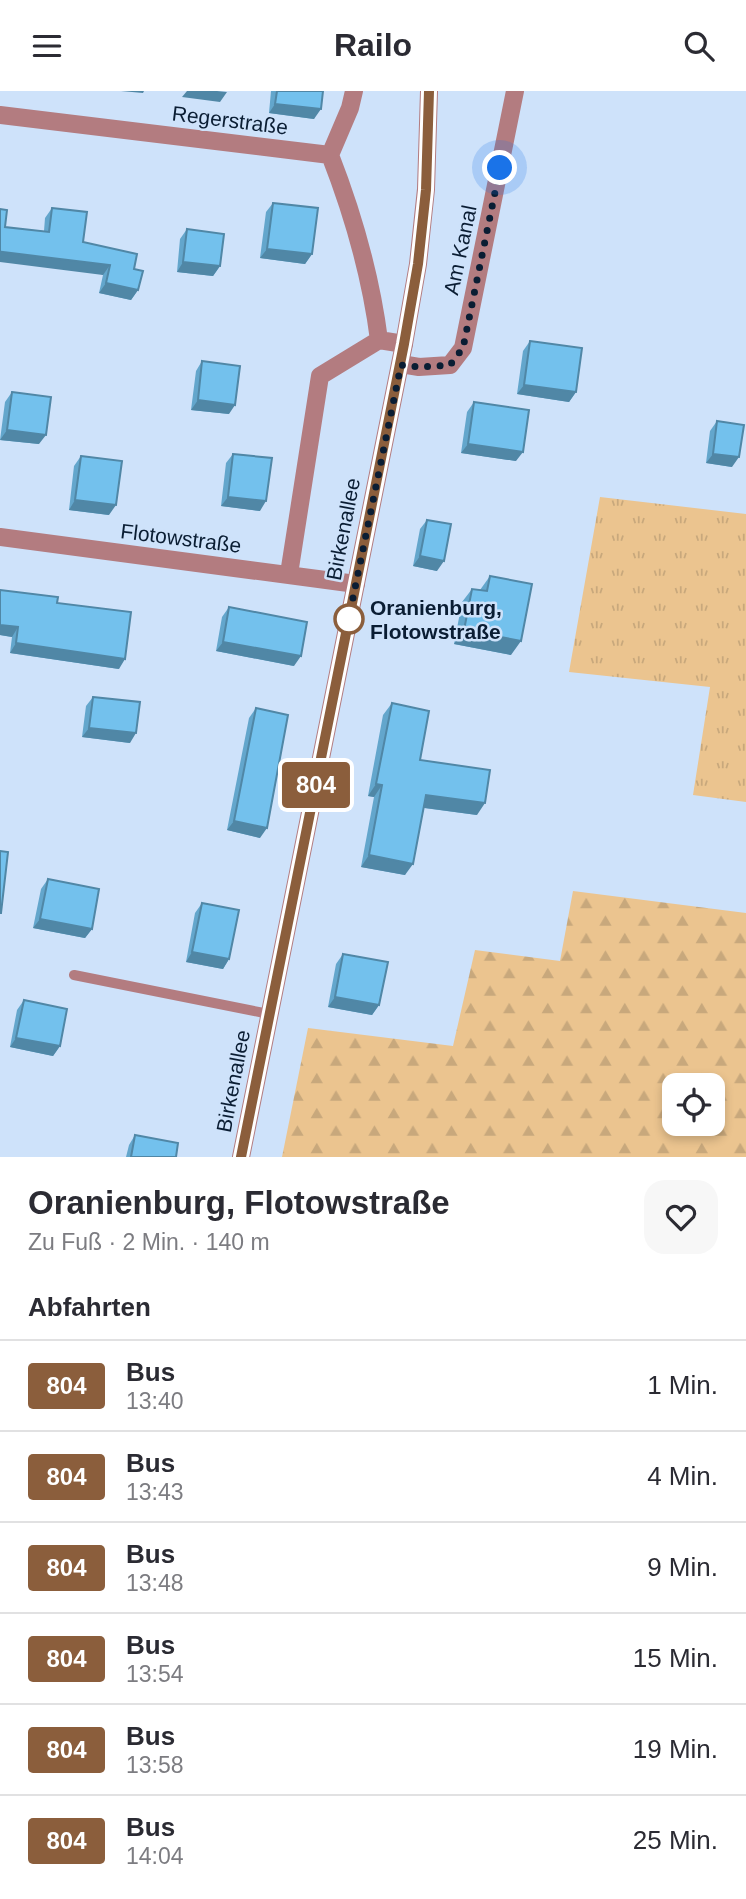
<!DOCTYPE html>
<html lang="de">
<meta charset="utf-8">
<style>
:root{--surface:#fff;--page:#f7f7f7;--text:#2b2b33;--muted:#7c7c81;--line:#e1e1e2}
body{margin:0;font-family:Helvetica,sans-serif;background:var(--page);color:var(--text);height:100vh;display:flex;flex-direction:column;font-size:26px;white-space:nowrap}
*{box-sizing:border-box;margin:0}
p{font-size:23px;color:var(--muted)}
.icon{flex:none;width:38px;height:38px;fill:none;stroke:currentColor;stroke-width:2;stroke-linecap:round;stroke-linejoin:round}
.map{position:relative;height:1066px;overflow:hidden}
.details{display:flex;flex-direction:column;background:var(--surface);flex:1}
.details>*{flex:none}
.badge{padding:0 14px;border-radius:5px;font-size:24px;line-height:46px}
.tools{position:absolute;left:662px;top:982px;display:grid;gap:14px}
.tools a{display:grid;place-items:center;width:63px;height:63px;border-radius:14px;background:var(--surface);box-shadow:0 4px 10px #0003;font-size:35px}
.you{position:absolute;width:35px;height:35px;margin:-18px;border:5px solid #fff;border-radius:50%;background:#1a73e8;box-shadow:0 0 0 10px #1a73e833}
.map>.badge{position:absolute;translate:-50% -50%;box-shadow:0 0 0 4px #fff}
h2{padding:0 28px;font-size:26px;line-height:63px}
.round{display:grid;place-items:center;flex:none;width:74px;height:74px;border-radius:21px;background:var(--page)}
.summary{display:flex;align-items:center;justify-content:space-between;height:119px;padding:0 28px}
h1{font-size:33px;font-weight:800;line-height:52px}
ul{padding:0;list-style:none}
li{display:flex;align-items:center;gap:21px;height:91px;padding:0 28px;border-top:2px solid var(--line)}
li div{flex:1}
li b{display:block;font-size:26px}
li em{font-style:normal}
li .badge{min-width:77px;font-weight:700;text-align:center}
header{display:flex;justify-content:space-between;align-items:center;height:91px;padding:0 28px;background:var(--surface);font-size:32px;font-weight:800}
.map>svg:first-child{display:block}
.grass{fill:url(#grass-tufts)}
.forest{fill:url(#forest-firs);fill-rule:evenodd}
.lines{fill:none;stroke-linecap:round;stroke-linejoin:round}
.service{stroke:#b37c80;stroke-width:10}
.minor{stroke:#b37c80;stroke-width:18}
.tertiary{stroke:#b37c80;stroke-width:18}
.wall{fill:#63a6cc}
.shaded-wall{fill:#5087a6}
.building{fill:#73c1ed;stroke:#5087a6;stroke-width:2}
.line-casing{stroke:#fff;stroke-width:16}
.line{stroke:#8b5e3c;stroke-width:10}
.walk{stroke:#0a1d33;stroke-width:7;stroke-dasharray:0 12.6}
.stop-dot{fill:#fff;stroke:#8b5e3c;stroke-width:3.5}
.labels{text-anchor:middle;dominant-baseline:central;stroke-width:5;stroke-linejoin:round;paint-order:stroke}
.street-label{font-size:21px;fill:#0a1d33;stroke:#cee2fa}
.stop-label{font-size:21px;font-weight:bold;fill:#0a1d33;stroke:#cee2fa;text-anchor:start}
</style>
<header><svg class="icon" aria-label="menu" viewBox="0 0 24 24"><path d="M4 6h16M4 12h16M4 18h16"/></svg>Railo<svg class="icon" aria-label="search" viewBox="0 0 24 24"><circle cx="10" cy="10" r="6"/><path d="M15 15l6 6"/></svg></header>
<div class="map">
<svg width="746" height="1066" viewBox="0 0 746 1066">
<defs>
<pattern id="grass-tufts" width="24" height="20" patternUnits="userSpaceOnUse" patternTransform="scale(1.75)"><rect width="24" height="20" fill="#ebc48f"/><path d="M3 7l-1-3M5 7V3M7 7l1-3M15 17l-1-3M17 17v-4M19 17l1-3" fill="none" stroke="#c8a87c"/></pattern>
<pattern id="forest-firs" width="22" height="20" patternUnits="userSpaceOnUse" patternTransform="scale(1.75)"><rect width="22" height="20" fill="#ebc48f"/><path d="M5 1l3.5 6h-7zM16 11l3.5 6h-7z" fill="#c8a87c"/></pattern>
</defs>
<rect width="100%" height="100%" fill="#cee2fa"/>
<path class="grass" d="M600,406l146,17v288l-53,-7 17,-108 -141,-15z"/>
<path class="forest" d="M573,800l173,22v244h-464l26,-129 145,18 22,-96 85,11zM674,994h38v38h-38z"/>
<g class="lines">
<path class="service" d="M74,884l195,39"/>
<path class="minor" d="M354,0l-4,17 -20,47c23,59 41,122 49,185l25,4
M0,24l330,40
M401,273l18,3 31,-2 13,-17 52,-257
M0,446l356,47
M289,483l31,-198 59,-36"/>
<path class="tertiary" d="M241,1066l163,-813 14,-80 8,-75 3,-98"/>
</g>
<path class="wall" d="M271,0h52l-9,28 -45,-6z
M273,112l39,51 -7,10 -45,-6 6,-46z
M52,117l31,34 51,27 4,21 -7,10 -32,-7 4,-18 -98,-48 39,4 1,-13z
M187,138l33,37 -7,10 -36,-4 3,-33z
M530,250l46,51 -7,10 -52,-8 6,-43z
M202,270l27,53 -38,-4 5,-39z
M12,301l27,52 -39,-4 5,-38z
M474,311l42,59 -55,-8 6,-41z
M717,330l15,46 -26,-4 4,-32z
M233,363l27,57 -39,-5 5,-43z
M81,365l28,59 -40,-5 5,-44z
M427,429l10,51 -24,-5 7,-37z
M490,485l21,79 -57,-11 8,-42 10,-13 8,1z
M0,499l57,13 62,66 -109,-16 2,-16 -12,-2z
M229,516l65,59 -78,-15 6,-34z
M93,606l37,46 -48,-6 4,-31z
M392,612l28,57 57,55 -53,-7 -19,67 -44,-8 13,-70 -6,-1 15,-81z
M256,617l4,130 -33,-8 22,-112z
M48,788l44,50 -7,9 -52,-10 8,-39z
M202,812l27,56 -6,10 -37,-7 9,-49z
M343,863l36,51 -7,10 -44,-8 8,-43z
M24,909l36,46 -7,10 -43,-9 7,-37z
M135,1044l41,22h-50l3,-12z"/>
<path class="shaded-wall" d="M121,0h23l-1,2z
M187,0h30l10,1 -7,10 -38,-5z
M275,13l46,5 -7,10 -45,-6z
M267,158l45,5 -7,10 -45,-6z
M2,161l108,13 -7,10 -103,-13v-8z
M183,171l37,4 -7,10 -36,-4z
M106,192l32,7 -7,10 -32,-7z
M524,294l52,7 -7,10 -52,-8z
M198,309l37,5 -6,9 -38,-4z
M7,339l39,5 -7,9 -39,-4z
M468,353l55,8 -7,9 -55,-8z
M713,363l26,3 -7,10 -26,-4z
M228,406l38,4 -6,10 -39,-5z
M75,409l41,5 -7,10 -40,-5z
M420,465l24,5 -7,10 -24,-5z
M0,534l18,2 -6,10 -12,-2z
M464,539l57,11 -10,14 -57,-11z
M223,551l78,14 -7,10 -78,-15z
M16,552l109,16 -6,10 -109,-16z
M89,637l47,5 -6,10 -48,-6z
M376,693l6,1 -8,12 -6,-1z
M426,704l59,8 -8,12 -59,-8z
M234,730l33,7 -7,10 -33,-8z
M369,764l44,9 -8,11 -44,-8z
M40,828l52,10 -7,9 -52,-10z
M192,861l37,7 -6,10 -37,-7z
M335,906l44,8 -7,10 -44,-8z
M16,947l44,8 -7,10 -43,-9z"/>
<path class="building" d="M277,0h46l-2,18 -46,-5z
M273,112l45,5 -6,46 -45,-5z
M52,117l35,4 -4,30 54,12 -3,15 9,2 -5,19 -32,-7 4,-18 -108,-13v2h-2v-45l7,1 -2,17 44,5z
M187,138l37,5 -4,32 -37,-4z
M530,250l52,7 -6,44 -52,-7z
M202,270l38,5 -5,39 -37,-5z
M12,301l39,5 -5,38 -39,-5z
M474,311l55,8 -6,42 -55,-8z
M717,330l27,4 -5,32 -26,-3z
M233,363l39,4 -6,43 -38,-4z
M81,365l41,5 -6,44 -41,-5z
M427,429l24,4 -7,37 -24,-5z
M490,485l42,8 -11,57 -57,-11 8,-41 15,2z
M0,499l58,7 -1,6 74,9 -6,47 -109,-16 2,-16 -18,-2z
M229,516l78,15 -6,34 -78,-14z
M93,606l47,5 -4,31 -47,-5z
M392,612l37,8 -9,49 70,10 -5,33 -59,-8 -13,69 -44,-9 13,-70 -6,-1z
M256,617l32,7 -21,113 -33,-7z
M0,760l8,1 -7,61h-1z
M48,788l51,10 -7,40 -52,-10z
M202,812l37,7 -10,49 -37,-7z
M343,863l45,8 -9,43 -44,-8z
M24,909l43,9 -7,37 -44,-8z
M135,1044l43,8 -2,14h-45z"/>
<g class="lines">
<defs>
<path id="line" d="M241,1066l163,-813 14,-80 8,-74 3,-99"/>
</defs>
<use href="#line" class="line-casing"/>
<use href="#line" class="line"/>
<path class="walk" d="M349,528l-2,8 54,-262 18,2 31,-2 13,-17 37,-180"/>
</g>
<circle class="stop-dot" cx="349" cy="528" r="14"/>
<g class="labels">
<g class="street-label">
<text transform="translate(230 29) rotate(7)">Regerstraße</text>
<text transform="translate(460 159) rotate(-78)">Am Kanal</text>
<text transform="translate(343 438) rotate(-79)">Birkenallee</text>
<text transform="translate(181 447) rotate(7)">Flotowstraße</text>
<text transform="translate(233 990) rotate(-79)">Birkenallee</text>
</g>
<g class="stop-label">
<text x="370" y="516">Oranienburg,<tspan x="370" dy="24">Flotowstraße</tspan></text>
</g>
</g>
</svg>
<div class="tools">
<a><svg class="icon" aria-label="locate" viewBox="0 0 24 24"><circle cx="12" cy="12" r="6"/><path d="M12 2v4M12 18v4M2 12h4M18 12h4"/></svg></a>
</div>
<div class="you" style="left:500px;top:77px"></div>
<b class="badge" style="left:316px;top:694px;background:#8b5e3c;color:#fff">804</b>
</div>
<section class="details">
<div class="summary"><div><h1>Oranienburg, Flotowstraße</h1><p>Zu Fuß · 2 Min. · 140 m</p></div><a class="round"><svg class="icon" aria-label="heart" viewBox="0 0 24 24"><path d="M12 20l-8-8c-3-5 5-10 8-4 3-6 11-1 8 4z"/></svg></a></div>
<h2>Abfahrten</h2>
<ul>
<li><span class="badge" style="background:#8b5e3c;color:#fff">804</span><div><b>Bus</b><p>13:40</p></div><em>1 Min.</em></li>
<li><span class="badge" style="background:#8b5e3c;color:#fff">804</span><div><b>Bus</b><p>13:43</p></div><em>4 Min.</em></li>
<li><span class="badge" style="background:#8b5e3c;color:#fff">804</span><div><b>Bus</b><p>13:48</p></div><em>9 Min.</em></li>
<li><span class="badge" style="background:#8b5e3c;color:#fff">804</span><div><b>Bus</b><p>13:54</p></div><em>15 Min.</em></li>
<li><span class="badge" style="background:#8b5e3c;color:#fff">804</span><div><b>Bus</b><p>13:58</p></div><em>19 Min.</em></li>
<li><span class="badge" style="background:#8b5e3c;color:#fff">804</span><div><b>Bus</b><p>14:04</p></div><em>25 Min.</em></li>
</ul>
</section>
